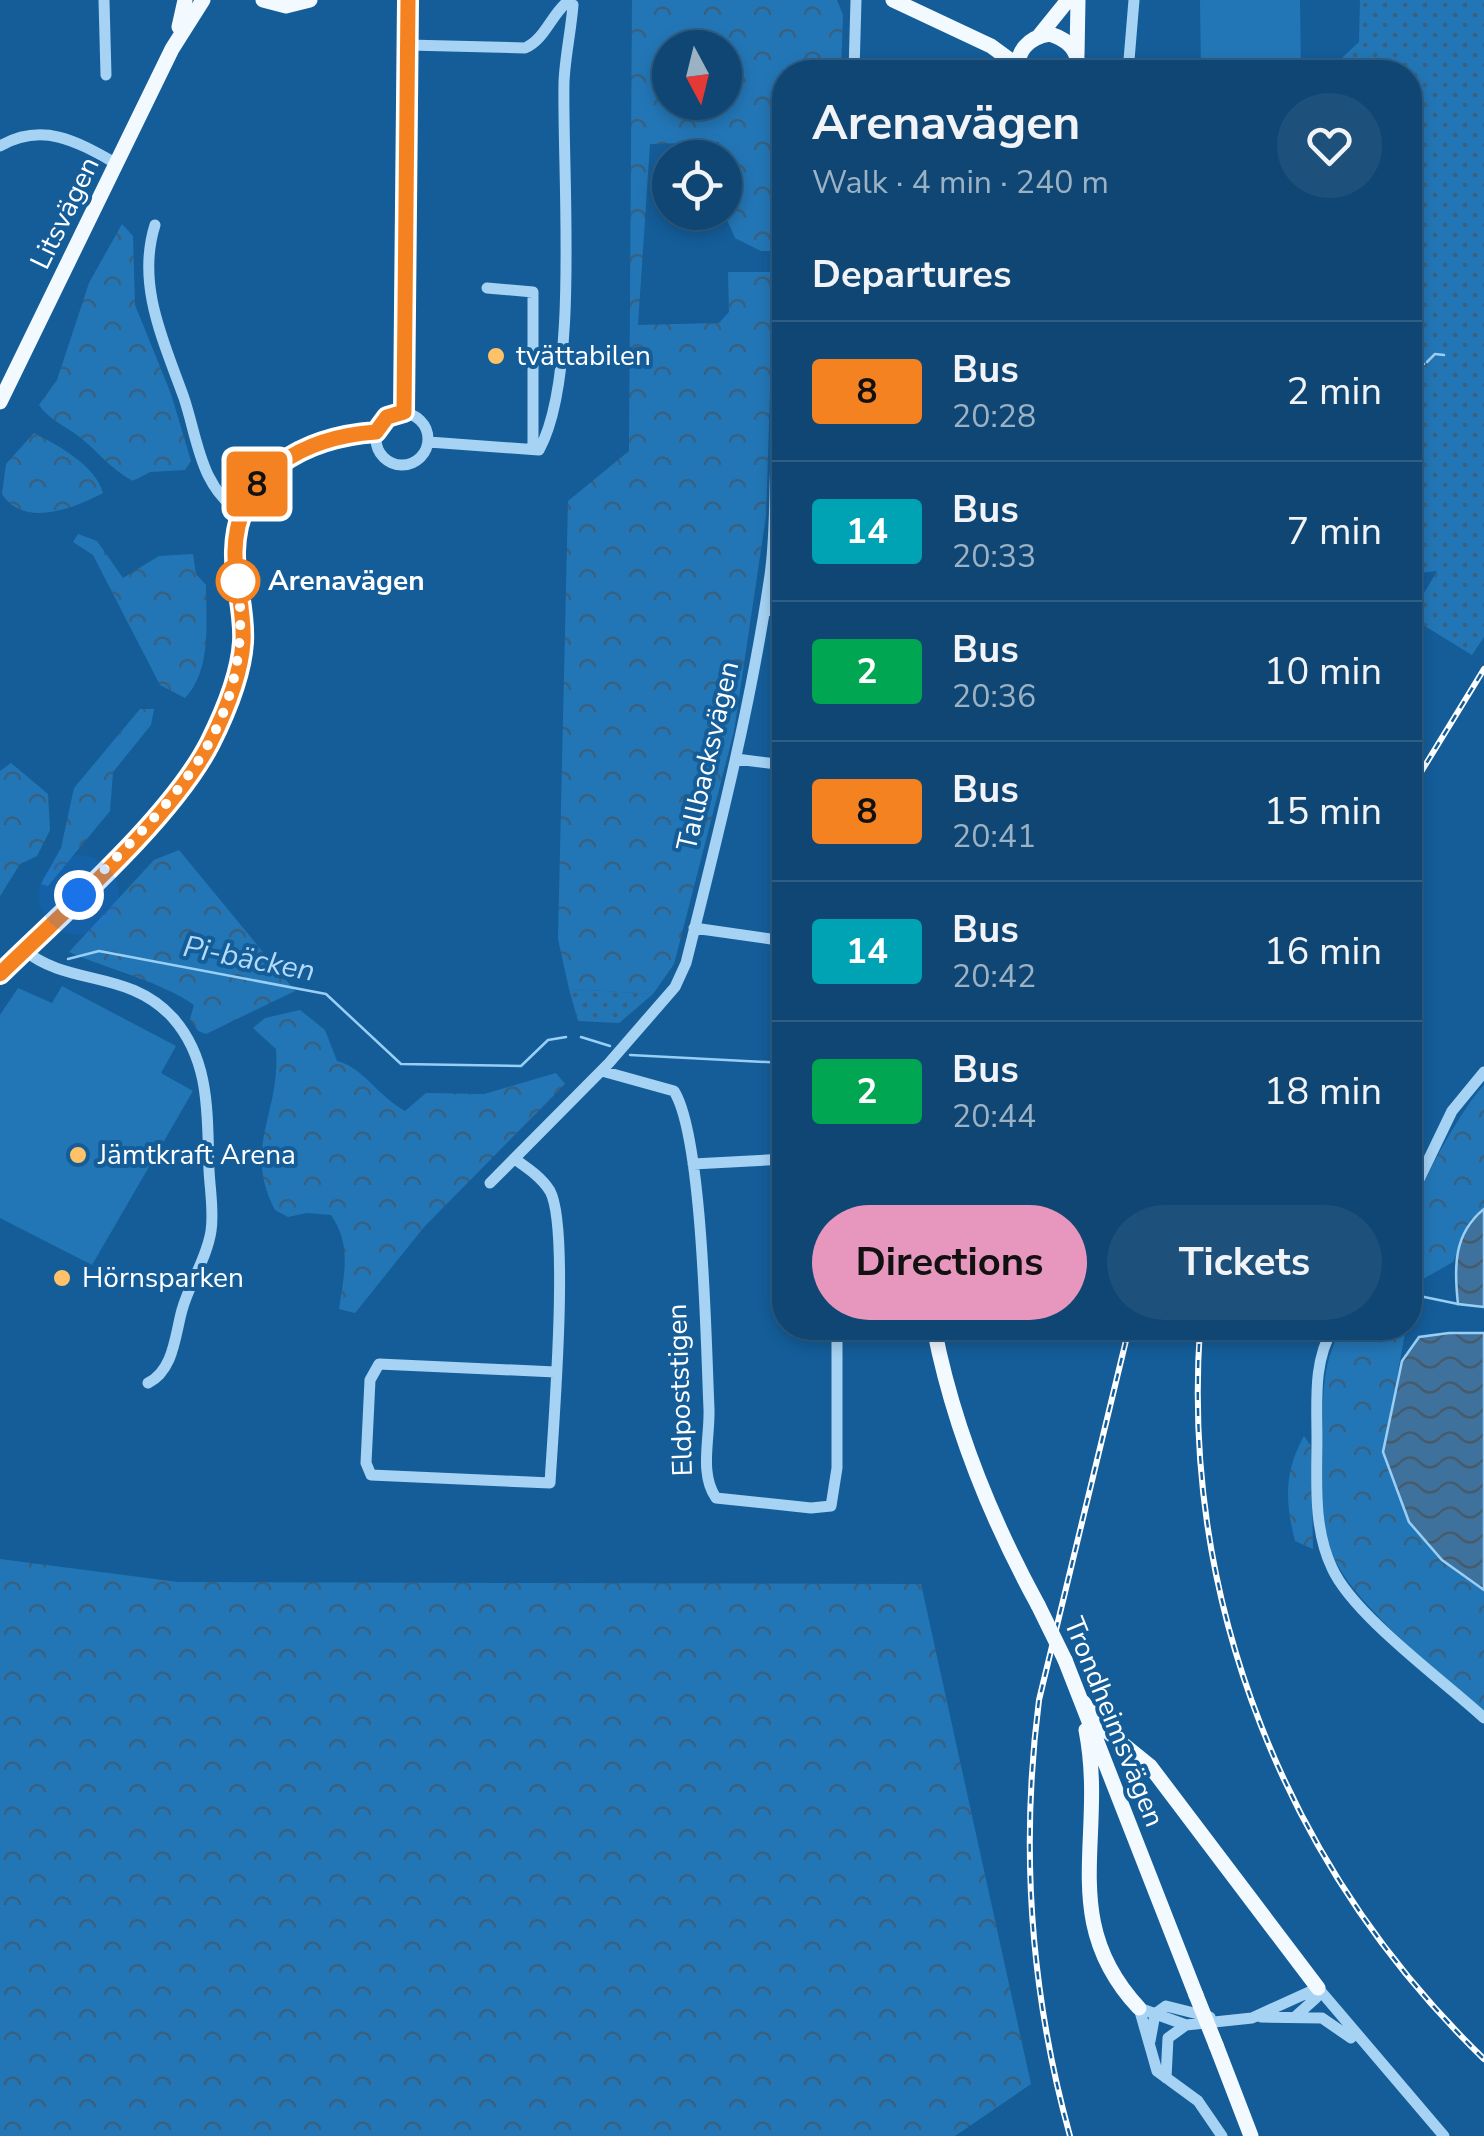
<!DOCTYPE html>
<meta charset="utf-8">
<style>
:root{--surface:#0f4673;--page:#1d507b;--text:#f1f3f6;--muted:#9bb1c4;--line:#2f5e85;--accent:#e797bd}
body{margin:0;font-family:"Nunito Sans",sans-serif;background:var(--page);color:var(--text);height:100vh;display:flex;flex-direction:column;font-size:38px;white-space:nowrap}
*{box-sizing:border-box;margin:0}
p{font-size:32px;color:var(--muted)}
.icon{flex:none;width:55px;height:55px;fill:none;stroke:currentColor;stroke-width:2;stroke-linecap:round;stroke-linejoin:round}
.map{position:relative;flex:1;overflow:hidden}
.details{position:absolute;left:772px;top:60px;width:650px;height:1280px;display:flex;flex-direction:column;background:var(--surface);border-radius:40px;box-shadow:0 5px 15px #0003,0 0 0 2px var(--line)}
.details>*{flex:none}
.badge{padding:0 20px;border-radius:8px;font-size:35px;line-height:65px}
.needle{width:65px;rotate:173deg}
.buttons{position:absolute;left:652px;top:30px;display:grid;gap:20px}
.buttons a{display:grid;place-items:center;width:90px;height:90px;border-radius:50%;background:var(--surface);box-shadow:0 5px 15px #0003,0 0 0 2px var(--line);font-size:50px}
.you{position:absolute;width:50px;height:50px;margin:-25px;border:8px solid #fff;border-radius:50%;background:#1a73e8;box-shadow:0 0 0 15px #1a73e833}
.map>.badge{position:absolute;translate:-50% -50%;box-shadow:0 0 0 5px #fff}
h2{padding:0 40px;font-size:38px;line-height:90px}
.round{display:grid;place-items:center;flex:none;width:105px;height:105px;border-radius:52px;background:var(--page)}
.head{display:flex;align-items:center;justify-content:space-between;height:170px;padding:0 40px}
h1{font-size:48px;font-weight:700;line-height:75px}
.cta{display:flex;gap:20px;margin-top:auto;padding:20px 40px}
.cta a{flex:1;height:115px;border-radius:60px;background:var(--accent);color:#111;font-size:40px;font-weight:700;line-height:115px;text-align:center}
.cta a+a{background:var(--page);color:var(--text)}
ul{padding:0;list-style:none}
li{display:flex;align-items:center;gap:30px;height:140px;padding:0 40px;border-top:2px solid var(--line)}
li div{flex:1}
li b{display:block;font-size:38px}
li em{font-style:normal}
li .badge{min-width:110px;font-weight:700;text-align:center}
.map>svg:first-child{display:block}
.grass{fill:#2376b6}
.forest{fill:url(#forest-crowns);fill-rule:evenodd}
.park{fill:url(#park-dots)}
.water{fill:url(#water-waves);stroke:#99cff6;stroke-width:2.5}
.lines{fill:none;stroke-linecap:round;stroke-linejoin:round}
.stream{stroke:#99cff6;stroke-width:2.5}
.minor{stroke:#a6d2f3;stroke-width:11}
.major{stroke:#f2f9ff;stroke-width:15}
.rail-casing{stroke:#fff;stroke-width:6}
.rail{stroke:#145d99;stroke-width:2.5;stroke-dasharray:8;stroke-linecap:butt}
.major-bridge{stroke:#f2f9ff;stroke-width:15}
.line-casing{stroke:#fff;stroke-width:22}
.line{stroke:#f58220;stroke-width:15}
.walk{stroke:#fff;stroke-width:10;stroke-dasharray:0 18}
.poi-dot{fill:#ffc268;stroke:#145d99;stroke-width:4}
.stop-dot{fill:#fff;stroke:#f58220;stroke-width:5}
.labels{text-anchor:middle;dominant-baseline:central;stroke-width:8;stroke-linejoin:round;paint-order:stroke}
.street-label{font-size:28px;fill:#fff;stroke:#145d99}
.poi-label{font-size:28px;fill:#fff;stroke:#145d99;text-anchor:start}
.stop-label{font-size:28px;font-weight:bold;fill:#fff;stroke:#145d99;text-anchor:start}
.water-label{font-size:30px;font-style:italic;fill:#b3dbf9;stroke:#145d99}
</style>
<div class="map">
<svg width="1484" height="2136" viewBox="0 0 1484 2136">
<defs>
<pattern id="forest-crowns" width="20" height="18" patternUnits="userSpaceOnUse" patternTransform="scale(2.5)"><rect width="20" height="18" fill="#2376b6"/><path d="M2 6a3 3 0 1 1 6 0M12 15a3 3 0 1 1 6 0" fill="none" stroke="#386181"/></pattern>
<pattern id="park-dots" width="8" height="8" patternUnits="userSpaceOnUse" patternTransform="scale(2.5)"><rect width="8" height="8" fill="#2376b6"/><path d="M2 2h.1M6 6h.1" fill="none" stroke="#386181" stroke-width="1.8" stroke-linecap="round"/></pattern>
<pattern id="water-waves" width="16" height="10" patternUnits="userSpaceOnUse" patternTransform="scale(2.5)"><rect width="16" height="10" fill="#3e729d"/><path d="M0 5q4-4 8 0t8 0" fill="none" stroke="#465b6c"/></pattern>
</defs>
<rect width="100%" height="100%" fill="#145d99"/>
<path class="grass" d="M1200,0h100l1,72h-100z
M62,986l114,60 -15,27 32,18 -101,174 -92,-47v-203l18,-27 34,15z"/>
<path class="forest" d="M632,0h205l6,15 -2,57h-56v179h-24l-26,-13 -11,-25 1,-55 -7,-1 1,-15 -69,2 -12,181 81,-2 10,-11 -1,-40h57v70l-15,51 -4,123 -32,215 -60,233 -21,30 -84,-5 -11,-50 10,-438 61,-50zM670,48h55v54h-55z
M122,224l11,12 2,69 36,89 20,67 -6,9 -35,2 -17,9c-23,-12 -36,-31 -56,-46 -15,-11 -27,-15 -38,-30l18,-25 32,-97z
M34,433c24,12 62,33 69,60 -31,16 -79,35 -101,1l4,-30z
M78,534l19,7 26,37 36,-22 34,-2 3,20 10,11c0,37 6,84 -21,113l-25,-13 -67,-130 -20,-13z
M140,709h14l-3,16 -38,47 -3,39 -62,75 -7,-2 20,-36 13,-60z
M11,763l37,31 2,36 -13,26 -17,8 -20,32v-125z
M179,850l116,141 -89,43 -8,-3 -8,-12 4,-14c-32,-23 -86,-36 -125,-53l85,-92z
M300,1010l25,20 12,31c24,5 41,35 68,50l21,-18 58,1 72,-21 9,11 -141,143 -69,86 -16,-4c5,-34 13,-64 -8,-94l-24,-2 -19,4 -13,-7c-33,-63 6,-96 1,-161l-23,-21 12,-10z
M1484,1085v124l-14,11 -17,42 -37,21 -6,27c0,-28 -3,-59 0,-87 4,-31 52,-115 74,-138z
M1343,1328h63l-23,124 26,70 33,38 42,30v122c-42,-38 -141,-114 -155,-167 -9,-34 -6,-72 -6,-107 0,-39 -2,-77 20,-110z
M1304,1436l7,10 2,103 -18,-8c-10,-40 -11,-69 9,-105z
M0,1559l178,23 743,2 110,500 -76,52h-955z"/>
<path class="park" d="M1360,0h124v637l-12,18 -62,-38 27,-46 -27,3v-502h-83l32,-30z
M569,989l84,5 -34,29 -41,-2z"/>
<path class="water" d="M1484,1209v98l-26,-3c-4,-36 -5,-70 26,-95z
M1449,1333h35v257l-42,-30 -33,-38 -26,-70 19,-91 17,-24z"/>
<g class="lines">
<path class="stream" d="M1410,362l14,2
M1427,362l8,-8 9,1
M68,959l31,-8 227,43 75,70 120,2 27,-26 18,-3
M581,1037l29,9
M630,1055l155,8
M1410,1294l48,10"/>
<path class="minor" d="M104,0l2,75
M408,45l117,3c19,-8 26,-32 41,-45l7,2c-2,26 -8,52 -9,77 -2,89 16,295 -25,368l-110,-8
M854,72l2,-72
M1128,72l6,-72
M0,146c43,-25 78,-4 117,18
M155,225c-19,60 9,117 29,173 14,42 16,89 57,115
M487,288l46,4v157
M403,412l5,-412
M376 439a26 26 0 1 1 52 0a26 26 0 1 1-52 0Z
M765,610l20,2
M736,759l49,6
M694,928l91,13
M24,950c45,37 105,19 149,68 38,43 34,98 36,152 1,20 5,42 2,61 -4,27 -22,53 -29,79 -7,25 -8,60 -34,73
M0,974c63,-63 170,-154 210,-231 15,-30 31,-67 33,-101 2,-31 -9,-61 -9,-91 2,-79 72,-114 142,-119
M602,1071l72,20c29,46 32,254 35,318 1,30 -10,64 7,89l95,10 20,-2 6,-38v-140
M516,1160c13,9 26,18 34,31 20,37 3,239 0,292l-179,-8 -5,-12 4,-83 9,-16 176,8
M693,1164l92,-5
M490,1183l119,-120 66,-76 11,-24c32,-128 65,-257 84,-388 9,-63 0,-127 15,-189
M1410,1198l42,-87 32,-39
M1333,1328c-20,34 -16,72 -16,111 0,43 -4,89 15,129 21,47 112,113 152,150
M1318,1988l126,148
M1139,2008l47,17 66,-7 66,-30 -2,10 -20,18
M1139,2008l18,63 41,30 24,35
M1261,2017l61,1 29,20
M1150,2041l5,-27 11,-8 44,11
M1166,2078l2,-40 18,-13"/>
<path class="major" d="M263,0l23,6 24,-6
M893,0l98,46 26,19
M179,27l6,-27
M1039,36l29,-36
M1077,55l1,-55
M1020,72c-6,-21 10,-35 30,-38 19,6 31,18 27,38
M0,402l172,-353 31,-49
M934,1328c19,98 56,189 104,277
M1065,1660l131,335
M1083,1702l20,26 47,38 168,222
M1086,1730c21,107 -30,189 53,278
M1216,2045l35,91"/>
<defs>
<path id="rail" d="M1410,790l74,-121
M1200,1328c-19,275 86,539 284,731
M1070,2136c-40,-144 -50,-288 -31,-436l90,-372"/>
</defs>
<use href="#rail" class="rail-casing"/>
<use href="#rail" class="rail"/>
<path class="major-bridge" d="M1038,1605l27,55
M1196,1995l20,50"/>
</g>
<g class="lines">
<defs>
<path id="line" d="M0,974c63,-62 171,-155 210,-231 15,-30 31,-67 33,-101 2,-31 -9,-61 -8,-91 2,-79 71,-114 141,-119l11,-15 17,-5 4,-412"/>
</defs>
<use href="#line" class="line-casing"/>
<use href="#line" class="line"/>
<path class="walk" d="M79,895c96,-97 176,-167 159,-314"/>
</g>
<g class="poi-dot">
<circle cx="496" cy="356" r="10"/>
<circle cx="78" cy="1155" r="10"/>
<circle cx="62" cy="1278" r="10"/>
</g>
<circle class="stop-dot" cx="238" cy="581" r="20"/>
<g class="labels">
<g class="street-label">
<text transform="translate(65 213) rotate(-64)">Litsvägen</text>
<text transform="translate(708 756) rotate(-77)">Tallbacksvägen</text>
<text transform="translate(680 1390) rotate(-92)">Eldpoststigen</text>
<text transform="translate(1114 1722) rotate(68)">Trondheimsvägen</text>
</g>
<g class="poi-label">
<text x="516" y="356">tvättabilen</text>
<text x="98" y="1155">Jämtkraft Arena</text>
<text x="82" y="1278">Hörnsparken</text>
</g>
<g class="stop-label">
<text x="268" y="581">Arenavägen</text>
</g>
<g class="water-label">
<text transform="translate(249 959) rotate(11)">Pi-bäcken</text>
</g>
</g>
</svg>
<div class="buttons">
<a><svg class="needle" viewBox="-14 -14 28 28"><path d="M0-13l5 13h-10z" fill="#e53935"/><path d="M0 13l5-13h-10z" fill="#9bb1c4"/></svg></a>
<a><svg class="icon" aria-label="locate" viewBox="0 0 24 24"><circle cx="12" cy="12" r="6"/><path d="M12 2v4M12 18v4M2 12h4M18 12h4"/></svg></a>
</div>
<div class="you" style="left:79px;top:895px"></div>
<b class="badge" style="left:257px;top:484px;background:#f58220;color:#111">8</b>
<section class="details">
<div class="head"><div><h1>Arenavägen</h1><p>Walk · 4 min · 240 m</p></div><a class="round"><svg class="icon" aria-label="heart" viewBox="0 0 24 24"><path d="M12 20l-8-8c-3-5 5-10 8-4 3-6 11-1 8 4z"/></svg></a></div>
<h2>Departures</h2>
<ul>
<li><span class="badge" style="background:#f58220;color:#111">8</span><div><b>Bus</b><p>20:28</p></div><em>2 min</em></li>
<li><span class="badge" style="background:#00a3b4;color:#fff">14</span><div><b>Bus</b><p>20:33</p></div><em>7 min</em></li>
<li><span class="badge" style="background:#00a651;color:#fff">2</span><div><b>Bus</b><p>20:36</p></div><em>10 min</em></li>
<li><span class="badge" style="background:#f58220;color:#111">8</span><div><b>Bus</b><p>20:41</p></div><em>15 min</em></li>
<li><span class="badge" style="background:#00a3b4;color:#fff">14</span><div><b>Bus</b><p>20:42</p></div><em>16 min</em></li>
<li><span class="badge" style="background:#00a651;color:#fff">2</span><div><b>Bus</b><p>20:44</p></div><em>18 min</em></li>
</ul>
<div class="cta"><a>Directions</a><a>Tickets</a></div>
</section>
</div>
